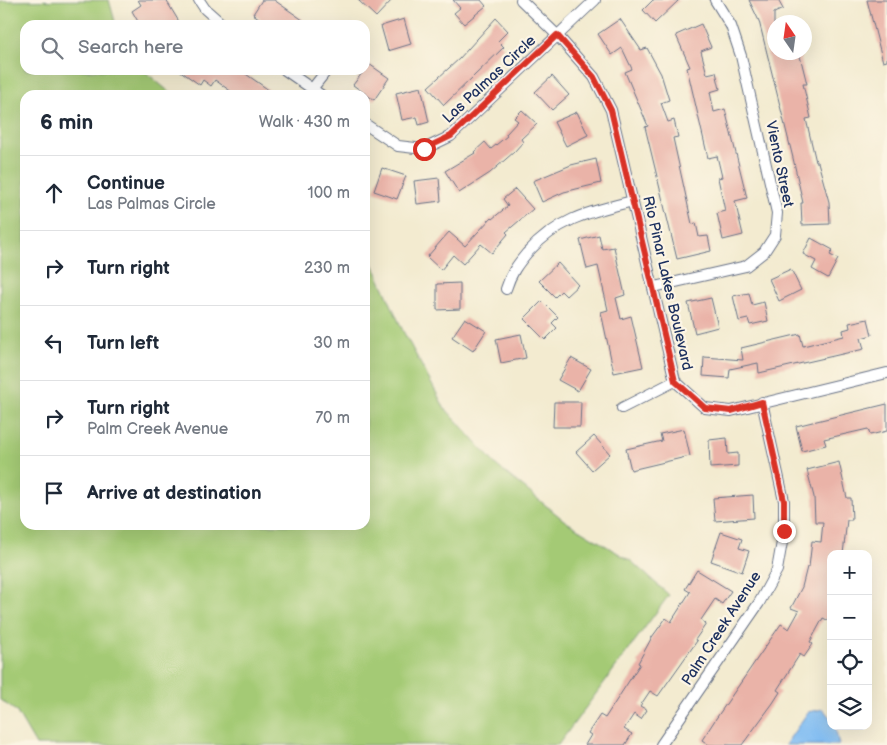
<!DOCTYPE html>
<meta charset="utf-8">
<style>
:root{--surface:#fff;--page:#f2f2f3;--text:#1f2937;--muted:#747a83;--line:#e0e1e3}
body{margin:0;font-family:"Balsamiq Sans",sans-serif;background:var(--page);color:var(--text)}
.controls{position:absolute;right:15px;bottom:15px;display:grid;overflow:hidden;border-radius:10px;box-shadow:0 5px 20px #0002}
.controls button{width:45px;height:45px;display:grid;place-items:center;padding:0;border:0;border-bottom:1px solid var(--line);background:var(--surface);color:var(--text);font:25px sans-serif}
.compass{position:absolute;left:767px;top:15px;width:45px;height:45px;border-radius:50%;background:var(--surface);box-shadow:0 5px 20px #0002;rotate:347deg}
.stop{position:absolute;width:15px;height:15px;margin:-11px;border:4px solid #d93025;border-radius:50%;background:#fff}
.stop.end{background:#d93025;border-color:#fff;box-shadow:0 1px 5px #0008}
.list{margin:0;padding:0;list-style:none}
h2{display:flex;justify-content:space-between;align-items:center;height:65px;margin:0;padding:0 20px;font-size:21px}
h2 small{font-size:16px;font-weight:400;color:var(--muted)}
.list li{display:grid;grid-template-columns:32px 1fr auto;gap:15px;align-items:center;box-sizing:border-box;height:75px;padding:0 20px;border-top:1px solid var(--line)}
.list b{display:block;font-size:19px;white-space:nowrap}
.list p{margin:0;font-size:16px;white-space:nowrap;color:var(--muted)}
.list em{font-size:16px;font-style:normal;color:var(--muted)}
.icon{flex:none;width:28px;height:28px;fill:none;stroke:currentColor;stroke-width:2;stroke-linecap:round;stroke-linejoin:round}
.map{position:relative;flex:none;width:887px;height:745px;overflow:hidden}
.search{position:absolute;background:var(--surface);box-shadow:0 5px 20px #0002;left:20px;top:20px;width:350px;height:55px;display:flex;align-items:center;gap:12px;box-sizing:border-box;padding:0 18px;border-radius:15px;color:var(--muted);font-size:19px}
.panel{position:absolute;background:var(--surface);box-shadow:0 5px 20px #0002;left:20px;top:90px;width:350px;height:440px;border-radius:15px}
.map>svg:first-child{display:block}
.green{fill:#a4ca74;stroke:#607c69}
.water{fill:#81bdf3;stroke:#4e76a8}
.building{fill:#eab3a8}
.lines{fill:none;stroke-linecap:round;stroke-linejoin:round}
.minor-casing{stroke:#677186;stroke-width:12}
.minor{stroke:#fff;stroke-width:10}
.route{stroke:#d93025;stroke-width:6}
.labels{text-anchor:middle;stroke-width:4.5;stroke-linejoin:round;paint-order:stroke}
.street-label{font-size:15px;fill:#1b2f5e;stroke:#fcf5e5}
</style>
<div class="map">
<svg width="887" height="745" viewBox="0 0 887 745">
<rect width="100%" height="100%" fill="#fcf5e5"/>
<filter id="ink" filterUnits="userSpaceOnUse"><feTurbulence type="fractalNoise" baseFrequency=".02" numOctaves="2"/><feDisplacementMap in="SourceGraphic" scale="10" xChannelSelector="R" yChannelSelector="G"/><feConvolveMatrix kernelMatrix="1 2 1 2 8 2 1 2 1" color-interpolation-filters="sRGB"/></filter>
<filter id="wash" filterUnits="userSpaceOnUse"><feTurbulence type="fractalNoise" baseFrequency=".0096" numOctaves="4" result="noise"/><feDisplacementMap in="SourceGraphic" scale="20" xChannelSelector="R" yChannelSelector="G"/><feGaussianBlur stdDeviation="1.12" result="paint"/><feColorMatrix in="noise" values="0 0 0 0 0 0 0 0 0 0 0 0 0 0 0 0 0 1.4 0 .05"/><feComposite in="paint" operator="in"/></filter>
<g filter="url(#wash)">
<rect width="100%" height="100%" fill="#f3ebd0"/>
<path class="green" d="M109 0 116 25H25V70H143L173 95H25V525H365V246L403 331 444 407 497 466 565 521 631 561 669 595 558 745H36L16 711 0 700V1Z"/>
<path class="water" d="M823 709 831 719V726H835L839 745H785L808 712Z"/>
<g id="blocks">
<g class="building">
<path d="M138 0H166L181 25H140L132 11 141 5Z"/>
<path d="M262 0H274L310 25H269L253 14Z"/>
<path d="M358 0H392L376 17Z"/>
<path d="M453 0H481L486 6 464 24 454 13 460 8Z"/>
<path d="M653 0H679L655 23 643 10Z"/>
<path d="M749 0H778L783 9 774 13V52H799L807 84H803L811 118 806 119 816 162H818L829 202 830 224 802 225 801 203H803L793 158 759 21Z"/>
<path d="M867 0H887V61L883 62Z"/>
<path d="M496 18 508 31 498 41 504 47 444 105 428 87 459 59Z"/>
<path d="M404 19 411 44 388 51 381 26Z"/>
<path d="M620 19 641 50 647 48 661 74 669 100 661 103 668 122 674 120 678 137 673 138 692 224 696 223 699 237 708 236 711 251 677 259 645 127 648 126 625 72 632 69 622 48 612 55 598 34Z"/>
<path d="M701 24 711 47 701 51 707 74 716 72 720 89 710 92 714 112 725 109 747 198 735 201 743 235 723 240 717 213 725 211 718 178 722 177 717 156 708 158 687 68 690 67 676 35Z"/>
<path d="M369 64 389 78 374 100 353 85Z"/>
<path d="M179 70H240L276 95H236L215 80 211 86 203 80 200 85Z"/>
<path d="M552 76 569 95 552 110 535 92Z"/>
<path d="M421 87 429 122 419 125 417 117 402 120 396 93Z"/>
<path d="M522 110 537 124 521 139 523 142 514 152 490 173 459 193 445 171 475 153 474 152 485 142 491 149 507 136 506 134 518 121 514 118Z"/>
<path d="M577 112 588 135 566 146 554 122Z"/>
<path d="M596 159 601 183 564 192 542 202 533 181 571 165Z"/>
<path d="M382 168 406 176 397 199 374 191Z"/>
<path d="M439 178 441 201 417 204 414 181Z"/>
<path d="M515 189 533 209 506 232 508 234 492 253 481 244 463 264 453 255 441 270 427 257 449 232 465 246 491 218 492 219 508 206 503 199Z"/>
<path d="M599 235 602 249 614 247 625 295 616 298 621 319 631 316 643 367 614 373 601 312 608 310 598 266 587 269 580 240Z"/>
<path d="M811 238 833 250 830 255 838 259 828 278 812 269 816 261 803 254Z"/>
<path d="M558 263 578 285 566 296 561 291 555 297 539 281Z"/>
<path d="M791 269 801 290 779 301 769 279Z"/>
<path d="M460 283V309L437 310V284Z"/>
<path d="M749 293 752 305 764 302 768 321 750 325 748 319 739 321 733 296Z"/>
<path d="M711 298 718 327 695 333 688 303Z"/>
<path d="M542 301 558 317 552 323 557 328 545 340 524 319Z"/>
<path d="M465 318 486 331 473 351 452 337Z"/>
<path d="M868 319 872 335 861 338 864 349 759 373 758 363 730 369 729 378 703 376 704 357 743 360 741 348 800 334 803 346 844 336 843 330 850 328 849 323Z"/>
<path d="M521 334 526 358 501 363 496 339Z"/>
<path d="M571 358 591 369 578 391 558 380Z"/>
<path d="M554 402H581L580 427H553Z"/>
<path d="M887 404V431L870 435 868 429 824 439 826 445 802 451 796 426Z"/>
<path d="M684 429 690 456 631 470 626 449 662 441 660 434Z"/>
<path d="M594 436 610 454 592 470 576 452Z"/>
<path d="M727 438 728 454 738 453V466L710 468 709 440Z"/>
<path d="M839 462 847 498H851L852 520H847L843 554H831V613L827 620 823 618 810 642 813 644 804 657 800 654 777 690 780 692 773 703 742 745H709L702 740 715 720 781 624 789 629 799 611 791 608 802 587 807 567H809L812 541 821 542 823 522H815L814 497 807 470Z"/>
<path d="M753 495 754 518 715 521 713 498Z"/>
<path d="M721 532 742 539 739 548 749 551 742 572 711 561Z"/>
<path d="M697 570 731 591 722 604 715 599 701 620 706 624 695 640 697 641 658 696 650 691 640 706 647 710 641 719 634 714 624 729 632 734 625 745H585L591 735 588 733 600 715 605 718 640 664 638 663 652 637 666 618 671 622 690 592 685 589Z"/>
</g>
</g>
</g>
<g filter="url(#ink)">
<use href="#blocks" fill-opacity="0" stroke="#677186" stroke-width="1"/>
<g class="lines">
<defs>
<g id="minor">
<path d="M199 0 205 9 223 25"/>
<path d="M521 0 557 35 594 77 611 110 675 381 705 408 731 411 887 373"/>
<path d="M285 70 321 95"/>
<path d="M312 89 327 70"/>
<path d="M365 124 398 146 424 149 451 136 595 0"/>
<path d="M654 287 746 266 764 252 775 235 777 213 741 56 731 26 715 0"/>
<path d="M506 289C511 273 517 265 527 253 559 218 589 212 633 201"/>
<path d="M622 408 675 381"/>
<path d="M661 745 759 603 777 570 784 531V501L762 402"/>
</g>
</defs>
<use href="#minor" class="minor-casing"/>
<use href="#minor" class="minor"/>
</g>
</g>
<g class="lines" filter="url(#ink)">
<path class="route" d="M424 149 451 136 557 35 594 77 611 110 675 381 705 408 731 411 762 402 784 501V531"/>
</g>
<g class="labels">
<g class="street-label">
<text transform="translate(489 79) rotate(-43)" y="5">Las Palmas Circle</text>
<text transform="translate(780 164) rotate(78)" y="5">Viento Street</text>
<text transform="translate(668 283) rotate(77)" y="5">Rio Pinar Lakes Boulevard</text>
<text transform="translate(721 628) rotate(-57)" y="5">Palm Creek Avenue</text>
</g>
</g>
</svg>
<div class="controls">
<button>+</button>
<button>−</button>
<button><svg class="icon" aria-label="locate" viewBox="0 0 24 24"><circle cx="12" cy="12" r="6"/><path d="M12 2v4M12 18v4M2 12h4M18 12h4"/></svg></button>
<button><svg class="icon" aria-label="layers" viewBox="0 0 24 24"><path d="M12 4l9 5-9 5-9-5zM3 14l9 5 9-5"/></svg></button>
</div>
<svg class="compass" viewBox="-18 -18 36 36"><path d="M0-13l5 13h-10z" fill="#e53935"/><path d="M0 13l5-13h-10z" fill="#747a83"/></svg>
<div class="stop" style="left:424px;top:149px"></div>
<div class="stop end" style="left:784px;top:531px"></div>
<div class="search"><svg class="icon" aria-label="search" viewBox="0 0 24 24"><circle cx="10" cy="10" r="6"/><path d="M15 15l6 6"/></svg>Search here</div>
<section class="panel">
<h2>6 min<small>Walk · 430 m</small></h2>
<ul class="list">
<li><svg class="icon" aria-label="ahead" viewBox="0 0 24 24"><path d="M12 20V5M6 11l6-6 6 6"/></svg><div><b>Continue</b><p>Las Palmas Circle</p></div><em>100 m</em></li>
<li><svg class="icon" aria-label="right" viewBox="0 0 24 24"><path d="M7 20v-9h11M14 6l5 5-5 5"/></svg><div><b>Turn right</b></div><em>230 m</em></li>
<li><svg class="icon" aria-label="left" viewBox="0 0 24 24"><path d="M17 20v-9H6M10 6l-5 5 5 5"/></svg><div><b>Turn left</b></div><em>30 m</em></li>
<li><svg class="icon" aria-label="right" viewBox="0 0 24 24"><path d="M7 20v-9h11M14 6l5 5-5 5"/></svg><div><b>Turn right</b><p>Palm Creek Avenue</p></div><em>70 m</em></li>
<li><svg class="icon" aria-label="arrive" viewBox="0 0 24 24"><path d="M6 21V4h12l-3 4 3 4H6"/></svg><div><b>Arrive at destination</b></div></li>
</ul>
</section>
</div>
